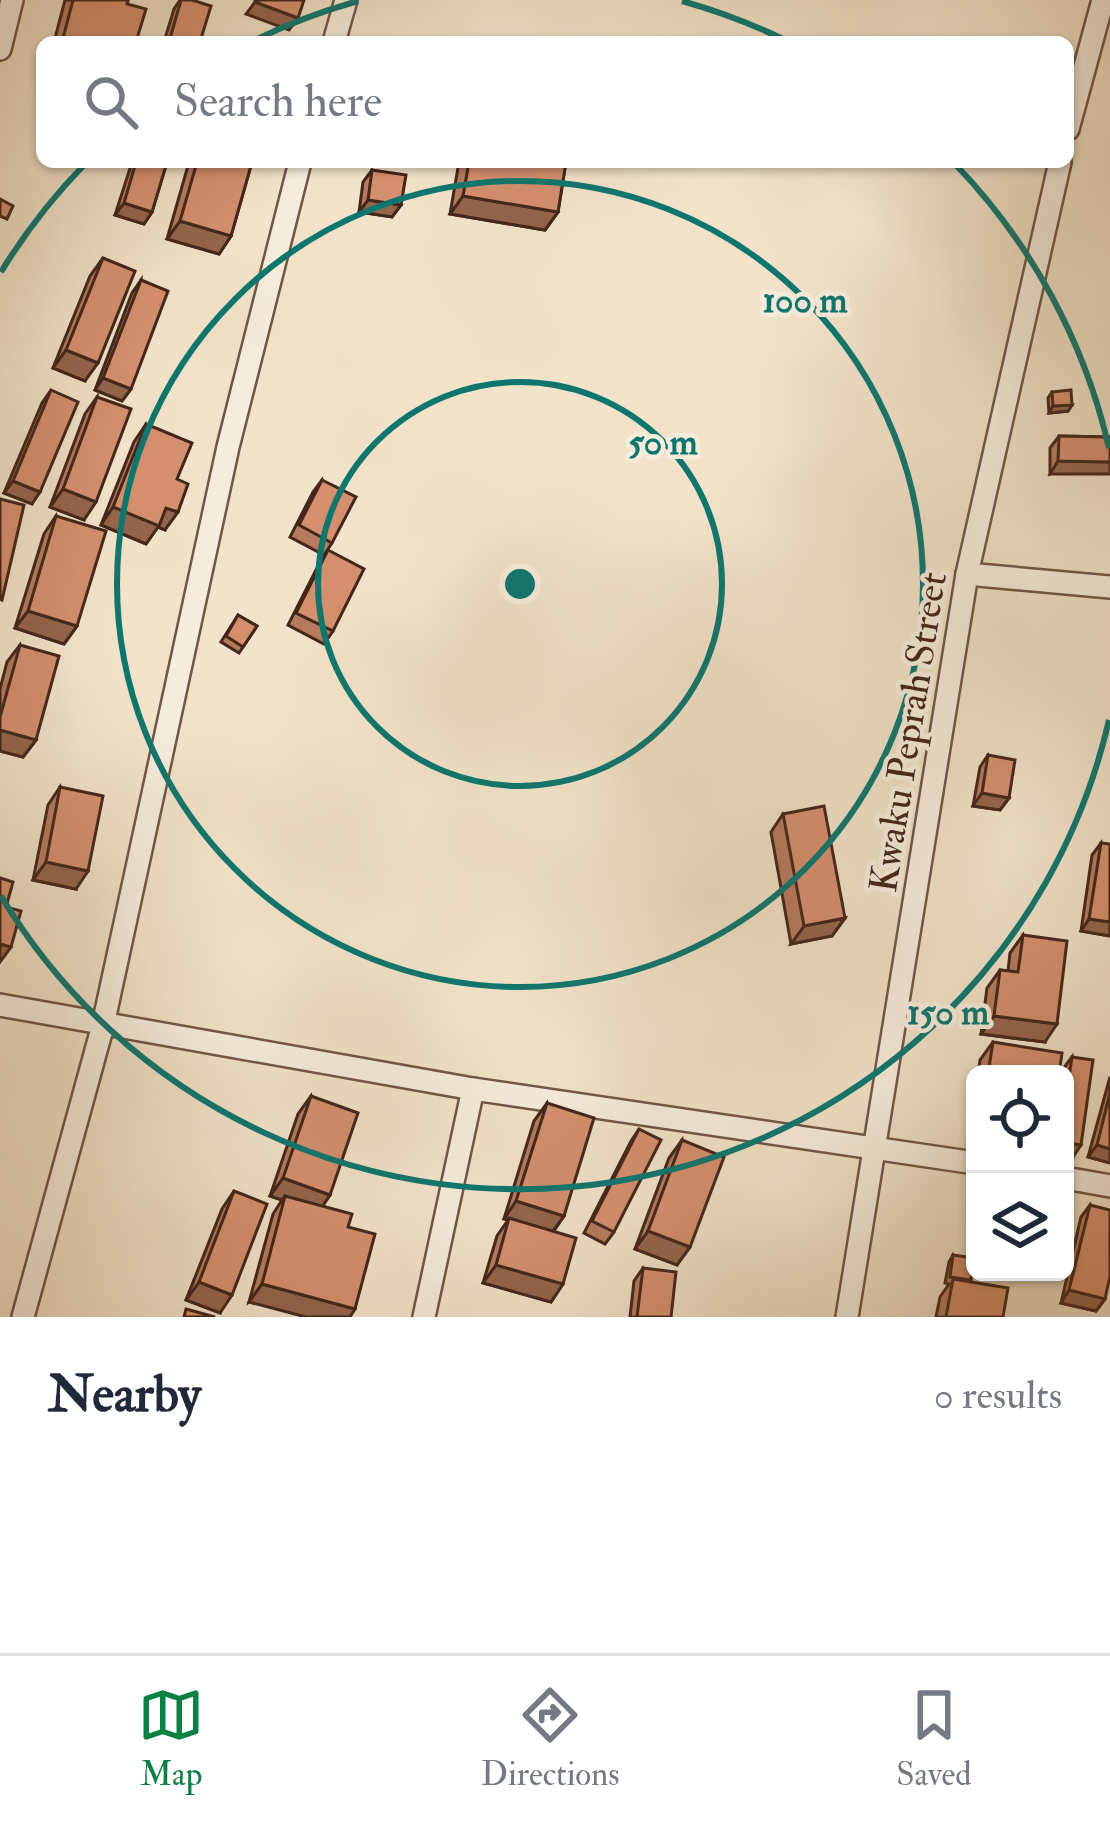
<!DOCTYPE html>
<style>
:root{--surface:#fff;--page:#f6f6f7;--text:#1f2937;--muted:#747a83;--line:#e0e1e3;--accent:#0b8043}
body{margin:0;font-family:"IM FELL Double Pica",serif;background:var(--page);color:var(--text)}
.controls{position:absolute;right:36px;bottom:36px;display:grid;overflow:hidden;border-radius:18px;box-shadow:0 3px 9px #0004}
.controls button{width:108px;height:108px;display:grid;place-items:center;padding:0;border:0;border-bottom:3px solid var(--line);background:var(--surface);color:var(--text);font:60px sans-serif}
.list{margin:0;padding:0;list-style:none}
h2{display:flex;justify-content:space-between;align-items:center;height:156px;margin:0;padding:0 48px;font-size:51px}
h2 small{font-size:39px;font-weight:400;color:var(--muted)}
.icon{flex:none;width:66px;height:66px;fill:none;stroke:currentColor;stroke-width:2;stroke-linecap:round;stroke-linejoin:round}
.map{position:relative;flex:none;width:1110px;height:1317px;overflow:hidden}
.search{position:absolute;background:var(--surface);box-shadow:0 3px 9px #0004;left:36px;right:36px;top:36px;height:132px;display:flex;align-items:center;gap:30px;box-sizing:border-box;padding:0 42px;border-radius:18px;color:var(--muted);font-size:45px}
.sheet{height:336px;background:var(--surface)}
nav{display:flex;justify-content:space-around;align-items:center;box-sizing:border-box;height:168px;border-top:3px solid var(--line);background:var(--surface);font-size:33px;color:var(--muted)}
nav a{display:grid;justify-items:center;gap:6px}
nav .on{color:var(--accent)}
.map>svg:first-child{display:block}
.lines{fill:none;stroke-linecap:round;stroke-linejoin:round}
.minor-casing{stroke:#6f5646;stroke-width:26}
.minor{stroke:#f6ecdc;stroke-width:21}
.wall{fill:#b67b5f;stroke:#44271b;stroke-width:3}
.shaded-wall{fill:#94644d;stroke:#44271b;stroke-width:3}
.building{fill:#d48f6e;stroke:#44271b;stroke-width:3}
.ring{fill:none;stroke:#0f766e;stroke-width:6}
.labels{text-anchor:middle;stroke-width:9;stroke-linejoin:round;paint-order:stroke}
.street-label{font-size:39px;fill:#44271b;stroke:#f6ecdc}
.centre{fill:#0f766e;stroke:#f6ecdc;stroke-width:6}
.ring-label{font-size:36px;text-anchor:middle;font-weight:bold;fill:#0f766e;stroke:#f6ecdc;stroke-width:9;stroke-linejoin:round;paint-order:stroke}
</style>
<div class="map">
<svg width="1110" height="1317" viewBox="0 0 1110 1317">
<rect width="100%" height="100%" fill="#f1e2c9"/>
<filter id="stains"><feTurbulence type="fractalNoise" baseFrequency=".00167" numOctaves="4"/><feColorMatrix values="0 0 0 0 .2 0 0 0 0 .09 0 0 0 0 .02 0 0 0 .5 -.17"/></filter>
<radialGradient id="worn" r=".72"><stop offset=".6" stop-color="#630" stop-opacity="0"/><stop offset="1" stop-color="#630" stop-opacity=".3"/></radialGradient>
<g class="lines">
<defs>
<g id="minor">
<path d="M334 42 346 0"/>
<path d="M0 49 12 0"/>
<path d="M1068 129 1103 0"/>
<path d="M967 574 1110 587"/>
<path d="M0 1005 473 1089 975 1163"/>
<path d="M1065 1178 1110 1186"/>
<path d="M23 1317 103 1025 228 447 300 162"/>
<path d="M424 1317 473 1089"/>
<path d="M847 1317 967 574 1060 162"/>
</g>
</defs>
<use href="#minor" class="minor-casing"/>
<use href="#minor" class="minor"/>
</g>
<g class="wall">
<path d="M65 0H128L127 4 136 42H54Z"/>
<path d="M180 0H192L200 42H164L174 9Z"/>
<path d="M132 162H167L152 212 144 224 115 215Z"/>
<path d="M189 162H252L231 236 219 254 167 239Z"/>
<path d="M459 162H566L558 212 545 230 450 214Z"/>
<path d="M372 170 401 205 392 217 359 212 363 182Z"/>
<path d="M103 258 85 381 53 368 90 276Z"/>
<path d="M141 280 131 389 122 401 95 390 132 293Z"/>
<path d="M51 390 32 504 4 493 42 403Z"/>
<path d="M1052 392 1072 405 1068 411 1049 413 1048 398Z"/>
<path d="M97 397 84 520 50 507 85 414Z"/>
<path d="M146 424 177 479 165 530 158 527 146 544 101 525 134 442Z"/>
<path d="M1059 436 1110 437 1050 474V448Z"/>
<path d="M322 480 332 543 324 555 290 537 313 492Z"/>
<path d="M56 516 77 626 64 644 15 628 44 534Z"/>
<path d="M328 550 333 631 324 644 288 625 320 562Z"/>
<path d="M238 615 257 626 239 653 221 642Z"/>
<path d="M20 645 36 740 23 757 0 751V689L7 662Z"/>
<path d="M988 755 1009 798 1000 810 973 806 980 767Z"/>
<path d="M60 787 76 889 33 880 48 805Z"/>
<path d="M783 814 845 918 832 936 791 944 771 832Z"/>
<path d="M1101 843 1110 936 1081 931 1092 855Z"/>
<path d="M1023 935 1045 1042 981 1034 987 988 1000 970 1008 971 1010 953Z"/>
<path d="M993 1042 1059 1074H978L980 1060Z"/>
<path d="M1072 1057 1073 1157 1065 1156V1074H1062L1063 1069Z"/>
<path d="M1110 1077V1163L1088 1157Z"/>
<path d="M975 1095V1135L969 1134Z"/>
<path d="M311 1096 330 1195 322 1206 348 1227 249 1302 273 1214 282 1200 270 1196 298 1114Z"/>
<path d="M547 1103 564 1216 554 1231 563 1284 551 1302 483 1283 497 1236 508 1220 504 1219 534 1121Z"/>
<path d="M639 1129 614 1232 605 1244 584 1233 631 1141Z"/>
<path d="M682 1140 690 1247 677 1265 635 1249 669 1158Z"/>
<path d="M234 1191 220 1313 186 1300 222 1209Z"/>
<path d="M1090 1205 1105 1299 1096 1311 1061 1303 1081 1217Z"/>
<path d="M953 1255 970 1282 1003 1317H936L940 1297 949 1284 945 1283 949 1262Z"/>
<path d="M643 1268 671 1317H630L634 1281Z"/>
</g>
<g class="shaded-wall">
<path d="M255 2 298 18 289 30 246 14Z"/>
<path d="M463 196 558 212 545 230 450 214Z"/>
<path d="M368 200 401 205 392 217 359 212Z"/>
<path d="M124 203 152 212 144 224 115 215Z"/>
<path d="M180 221 231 236 219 254 167 239Z"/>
<path d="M66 350 98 363 85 381 53 368Z"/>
<path d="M103 378 131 389 122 401 95 390Z"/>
<path d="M1072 405 1068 411 1049 413 1053 406Z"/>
<path d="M1058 461 1110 462V474H1050Z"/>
<path d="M13 481 40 492 32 504 4 493Z"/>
<path d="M63 489 96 502 84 520 50 507Z"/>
<path d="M113 507 166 508 178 512 165 530 158 527 146 544 101 525Z"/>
<path d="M28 611 77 626 64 644 15 628Z"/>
<path d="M0 730 36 740 23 757 0 751Z"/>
<path d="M982 793 1009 798 1000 810 973 806Z"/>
<path d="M46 862 88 871 76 889 33 880Z"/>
<path d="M845 918 832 936 791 944 804 926Z"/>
<path d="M1089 919 1110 922V936L1081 931Z"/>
<path d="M0 944 11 947 0 962Z"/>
<path d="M994 1016 1057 1024 1045 1042 981 1034Z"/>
<path d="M1065 1143 1081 1145 1073 1157 1065 1156Z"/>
<path d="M1097 1145 1110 1149V1163L1088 1157Z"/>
<path d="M283 1178 330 1195 318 1213 285 1196 282 1200 270 1196Z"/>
<path d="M516 1201 564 1216 551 1234 504 1219Z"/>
<path d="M648 1231 690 1247 677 1265 635 1249Z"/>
<path d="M496 1265 563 1284 551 1302 483 1283Z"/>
<path d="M199 1282 232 1295 220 1313 186 1300Z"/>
<path d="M262 1284 355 1309 350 1317H306L249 1302Z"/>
<path d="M1069 1290 1105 1299 1096 1311 1061 1303Z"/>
</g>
<g class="building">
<path d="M73 0H128L127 4 146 9 136 42H62Z"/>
<path d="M181 0H192L211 6 200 42H169Z"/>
<path d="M255 0H304L298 18 255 2Z"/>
<path d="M136 162H167L152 212 124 203Z"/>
<path d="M197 162H252L231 236 180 221Z"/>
<path d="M469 162H566L558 212 463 196Z"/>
<path d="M372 170 406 175 401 205 368 200Z"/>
<path d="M0 199 13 206 7 219 0 216Z"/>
<path d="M103 258 135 271 98 363 66 350Z"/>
<path d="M141 280 168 291 131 389 103 378Z"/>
<path d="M51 390 78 402 40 492 13 481Z"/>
<path d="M1071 390 1072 405 1053 406 1052 392Z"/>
<path d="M97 397 131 409 96 502 63 489Z"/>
<path d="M146 424 192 443 177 479 188 484 178 512 166 508 159 526 113 507Z"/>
<path d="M1059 436 1110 437V462L1058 461Z"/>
<path d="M322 480 356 497 332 543 299 525Z"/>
<path d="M0 499 24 505 2 600 0 599Z"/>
<path d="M56 516 106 531 77 626 28 611Z"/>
<path d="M328 550 364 569 333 631 296 613Z"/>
<path d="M238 615 257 626 243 647 226 636Z"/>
<path d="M20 645 59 656 36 740 0 730V717Z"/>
<path d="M988 755 1015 760 1009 798 982 793Z"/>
<path d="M60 787 103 796 88 871 46 862Z"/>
<path d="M824 806 845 918 804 926 783 814Z"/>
<path d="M1101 843 1110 844V922L1089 919Z"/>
<path d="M0 878 13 882 6 907 21 911 11 947 0 944Z"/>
<path d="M1023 935 1067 941 1057 1024 994 1016 1000 970 1018 972Z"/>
<path d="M993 1042 1062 1053 1059 1074H988Z"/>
<path d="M1072 1057 1093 1060 1081 1145 1065 1143V1104Z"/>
<path d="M1110 1093V1149L1097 1145Z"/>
<path d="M311 1096 358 1113 330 1195 283 1178Z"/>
<path d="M547 1103 594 1118 564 1216 516 1201Z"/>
<path d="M639 1129 661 1140 614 1232 592 1221Z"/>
<path d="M682 1140 724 1157 690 1247 648 1231Z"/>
<path d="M234 1191 267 1204 232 1295 199 1282Z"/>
<path d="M285 1196 352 1214 348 1227 375 1234 355 1309 262 1284Z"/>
<path d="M1090 1205 1110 1210V1276L1105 1299 1069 1290Z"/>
<path d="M509 1218 576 1238 563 1284 496 1265Z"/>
<path d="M953 1255 974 1258 971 1280 950 1277Z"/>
<path d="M643 1268 676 1272 671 1317H637Z"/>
<path d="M953 1279 1008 1288 1003 1317H946Z"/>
<path d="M186 1309 215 1317H184Z"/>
</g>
<g class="ring">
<circle cx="520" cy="584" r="202"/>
<circle cx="520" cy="584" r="403"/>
<path d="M1109 720A605 605 0 0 1 1 896M1 272A605 605 0 0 1 85 164M255 40A605 605 0 0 1 358 1M682 1A605 605 0 0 1 785 40M955 164A605 605 0 0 1 1109 448"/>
</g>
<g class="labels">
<g class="street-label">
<text transform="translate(907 732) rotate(-81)" y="14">Kwaku Peprah Street</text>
</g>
</g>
<circle cx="520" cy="584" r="18" class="centre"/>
<g class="ring-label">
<text x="805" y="312">100 m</text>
<text x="663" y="454">50 m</text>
<text x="948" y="1024">150 m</text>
</g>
<rect width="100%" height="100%" filter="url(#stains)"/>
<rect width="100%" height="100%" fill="url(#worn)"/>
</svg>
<div class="controls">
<button><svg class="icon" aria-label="locate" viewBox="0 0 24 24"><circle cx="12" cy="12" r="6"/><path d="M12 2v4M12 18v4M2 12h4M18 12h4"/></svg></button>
<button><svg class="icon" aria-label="layers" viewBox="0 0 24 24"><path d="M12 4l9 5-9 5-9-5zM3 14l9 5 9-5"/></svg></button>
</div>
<div class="search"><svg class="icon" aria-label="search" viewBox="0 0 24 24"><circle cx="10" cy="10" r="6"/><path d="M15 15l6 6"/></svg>Search here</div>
</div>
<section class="sheet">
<h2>Nearby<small>0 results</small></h2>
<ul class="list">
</ul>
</section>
<nav>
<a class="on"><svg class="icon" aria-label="map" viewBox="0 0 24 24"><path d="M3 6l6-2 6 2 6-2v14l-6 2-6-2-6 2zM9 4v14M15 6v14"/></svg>Map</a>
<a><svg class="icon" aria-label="directions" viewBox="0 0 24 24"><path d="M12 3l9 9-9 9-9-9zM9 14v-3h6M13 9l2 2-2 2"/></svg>Directions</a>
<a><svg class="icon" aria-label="saved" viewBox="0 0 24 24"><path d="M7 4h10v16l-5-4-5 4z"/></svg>Saved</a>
</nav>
